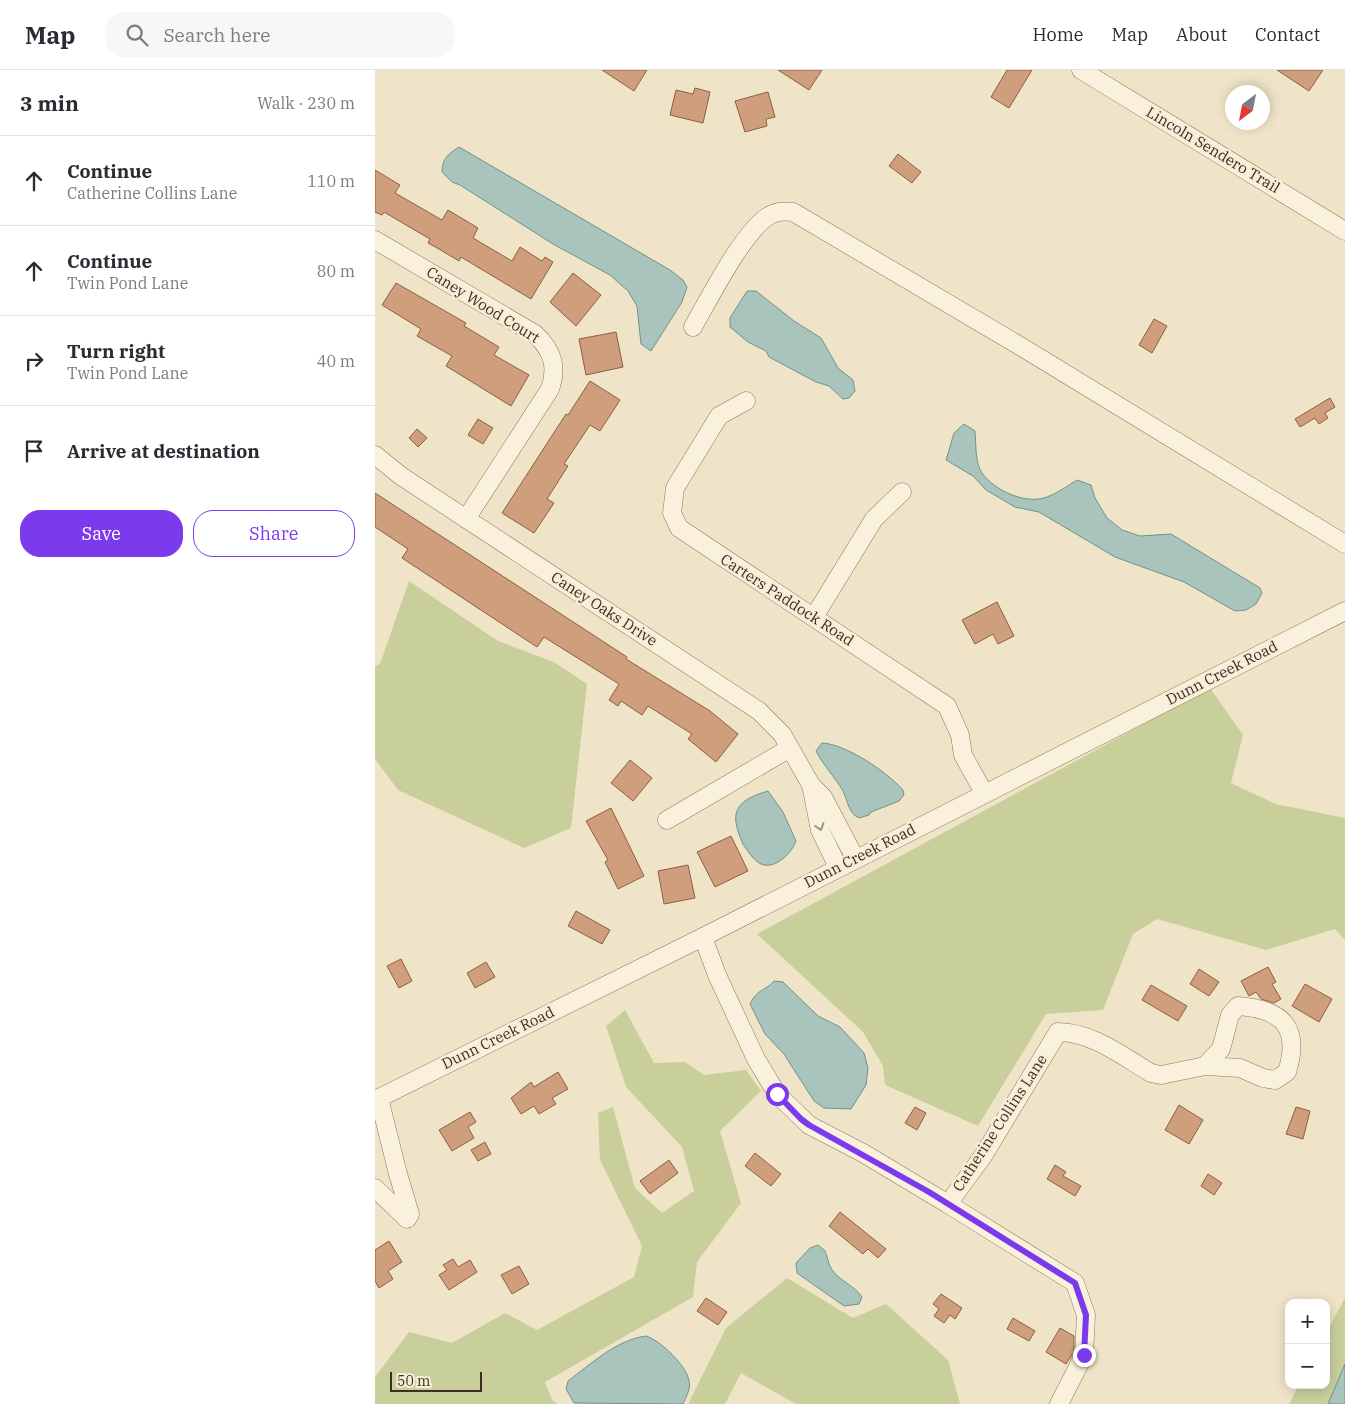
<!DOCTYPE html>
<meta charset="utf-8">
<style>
:root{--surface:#fff;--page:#f7f7f7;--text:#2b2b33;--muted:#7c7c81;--line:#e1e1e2;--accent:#7c3aed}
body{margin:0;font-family:"IBM Plex Serif",serif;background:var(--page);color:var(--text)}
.controls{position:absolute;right:15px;bottom:15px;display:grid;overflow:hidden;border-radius:10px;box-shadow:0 2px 12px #0003}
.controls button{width:45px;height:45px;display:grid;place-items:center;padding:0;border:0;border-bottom:1px solid var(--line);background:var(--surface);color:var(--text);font:25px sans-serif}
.compass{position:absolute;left:850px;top:15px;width:45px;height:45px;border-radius:50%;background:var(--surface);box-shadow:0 2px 12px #0003;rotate:212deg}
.scale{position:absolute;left:15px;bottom:12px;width:92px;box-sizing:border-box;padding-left:5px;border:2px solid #3d2e20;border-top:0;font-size:14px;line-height:18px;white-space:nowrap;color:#3d2e20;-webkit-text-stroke:4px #f7eed8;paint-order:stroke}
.stop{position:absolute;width:15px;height:15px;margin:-11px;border:4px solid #7c3aed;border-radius:50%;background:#fff}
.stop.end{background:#7c3aed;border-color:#fff;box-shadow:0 1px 5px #0008}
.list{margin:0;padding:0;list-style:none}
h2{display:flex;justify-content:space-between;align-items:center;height:65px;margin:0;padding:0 20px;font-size:21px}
h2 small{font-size:16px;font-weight:400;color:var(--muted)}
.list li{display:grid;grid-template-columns:32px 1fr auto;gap:15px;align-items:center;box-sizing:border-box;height:90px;padding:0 20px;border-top:1px solid var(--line)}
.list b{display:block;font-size:19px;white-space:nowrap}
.list p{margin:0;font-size:16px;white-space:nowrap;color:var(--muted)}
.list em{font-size:16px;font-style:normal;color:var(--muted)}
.actions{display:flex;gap:10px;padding:15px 20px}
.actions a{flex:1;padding:11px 0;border:1px solid var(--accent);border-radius:20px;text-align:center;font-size:18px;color:var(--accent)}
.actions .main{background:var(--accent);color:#fff}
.icon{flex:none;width:28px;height:28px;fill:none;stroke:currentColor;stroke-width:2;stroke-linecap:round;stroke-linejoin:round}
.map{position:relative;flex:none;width:970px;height:1334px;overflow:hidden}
header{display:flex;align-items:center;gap:30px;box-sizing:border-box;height:70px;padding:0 25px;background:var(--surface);border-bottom:1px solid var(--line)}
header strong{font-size:24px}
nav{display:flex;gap:28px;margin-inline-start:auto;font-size:18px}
.search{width:350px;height:45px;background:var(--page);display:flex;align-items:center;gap:12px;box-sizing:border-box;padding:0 18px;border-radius:20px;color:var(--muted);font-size:19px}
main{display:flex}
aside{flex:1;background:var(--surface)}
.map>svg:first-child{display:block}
.green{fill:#c9cf9b}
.water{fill:#a9c4bc;stroke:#6f938a}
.building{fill:#cf9f7d;stroke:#8d5f41}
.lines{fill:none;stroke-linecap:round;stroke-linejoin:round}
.minor-casing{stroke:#8d765c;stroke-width:19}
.minor{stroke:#faf1dc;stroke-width:18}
.oneway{stroke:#9c907e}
.route{stroke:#7c3aed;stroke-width:6}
.labels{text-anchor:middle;stroke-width:5;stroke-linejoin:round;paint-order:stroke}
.street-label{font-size:15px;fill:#3d2e20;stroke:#f7eed8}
</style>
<header>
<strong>Map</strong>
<div class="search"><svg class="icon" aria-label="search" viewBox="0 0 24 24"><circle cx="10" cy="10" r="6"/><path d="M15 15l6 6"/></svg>Search here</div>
<nav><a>Home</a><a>Map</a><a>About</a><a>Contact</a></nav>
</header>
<main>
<aside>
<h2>3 min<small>Walk · 230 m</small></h2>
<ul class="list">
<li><svg class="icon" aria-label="ahead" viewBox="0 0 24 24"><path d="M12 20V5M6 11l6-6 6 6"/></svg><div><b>Continue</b><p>Catherine Collins Lane</p></div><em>110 m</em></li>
<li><svg class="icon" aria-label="ahead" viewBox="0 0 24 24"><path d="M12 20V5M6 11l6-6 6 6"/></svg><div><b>Continue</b><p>Twin Pond Lane</p></div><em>80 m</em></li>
<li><svg class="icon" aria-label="right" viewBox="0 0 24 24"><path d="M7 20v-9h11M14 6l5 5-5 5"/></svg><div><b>Turn right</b><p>Twin Pond Lane</p></div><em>40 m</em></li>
<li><svg class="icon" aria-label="arrive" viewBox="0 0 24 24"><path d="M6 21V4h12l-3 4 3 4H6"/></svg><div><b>Arrive at destination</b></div></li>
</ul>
<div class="actions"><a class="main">Save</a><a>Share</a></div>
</aside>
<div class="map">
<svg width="970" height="1334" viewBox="0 0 970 1334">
<rect width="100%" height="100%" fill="#f0e4c8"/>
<g class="green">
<path d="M34 511 123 571 179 592 212 614 196 758 149 778 23 720 0 689V596L5 594Z"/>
<path d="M835 618 868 665 856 713 901 734 970 748V870L960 859 891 880 782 849 758 864 728 940 671 944 603 1056 510 1015 508 996 488 962 382 864Z"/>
<path d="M250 940 279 993 310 992 329 1005 371 1000 386 1021 345 1061 366 1133 322 1192 318 1227 170 1312 177 1330 183 1334H0V1307L34 1262 77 1273 130 1243 162 1260 259 1207 267 1176 225 1090 223 1043 238 1037 260 1118 287 1143 319 1121 307 1077 251 1017 231 956Z"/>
<path d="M412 1208 478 1248 511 1234 573 1290 585 1334H421L366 1303 350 1334H313L351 1258Z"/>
<path d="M970 1228V1294L953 1334H914L924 1315H951V1263Z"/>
</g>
<g class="water">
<path d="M84 77 295 200 308 210 312 217 307 232 276 281 266 274 262 236 253 221 235 205 178 174 85 115 77 112 67 102C67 89 73 84 84 77Z"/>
<path d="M372 221H381L419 251 446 268 463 298 478 310 480 321 474 328 468 329 454 316 441 312 394 287 391 281 373 272 355 257V248Z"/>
<path d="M589 354 600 361C601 373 600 393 607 403 620 421 651 435 672 427 683 423 692 416 702 410L716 415 720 428 732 448 747 460 765 466 796 464 885 518 887 523 881 534 871 540 860 541 809 512 740 487 664 442 640 437 611 420 598 406 571 390 579 363Z"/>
<path d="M447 673C471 674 512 702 528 720L529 725 524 731 496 742 494 745 484 748C473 743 473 731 468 721 460 707 448 695 441 681Z"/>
<path d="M393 721 408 742 421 771C417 783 400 800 386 794 379 791 372 780 368 774 354 743 359 731 393 721Z"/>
<path d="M399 911 408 912 443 946 465 957 489 983 493 998 491 1015 476 1039 449 1038 439 1031 409 984 390 964 375 934C383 918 389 922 399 911Z"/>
<path d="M443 1175 450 1181C453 1188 453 1194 457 1200 465 1211 480 1216 487 1227L484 1234 469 1236 422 1203 421 1193 435 1178Z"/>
<path d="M271 1266C285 1270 312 1296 314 1311 316 1319 311 1327 308 1334L199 1333 191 1319 193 1311C216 1294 241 1270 271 1266Z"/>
<path d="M970 1294V1334H953Z"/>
</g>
<g class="building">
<path d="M227 0H272L259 21Z"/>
<path d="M403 0H447L434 20Z"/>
<path d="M632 0H657L634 38 616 27Z"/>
<path d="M902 0H948L934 21Z"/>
<path d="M320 18 335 22 328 53 295 45 301 20 318 24Z"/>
<path d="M393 22 400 47 391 49 392 56 370 62 360 31Z"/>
<path d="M523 84 546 102 537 113 514 96Z"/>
<path d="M0 100 25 115 20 123 67 150 73 140 103 158 98 168 137 191 145 177 167 191 170 187 178 192 156 229 86 187 84 191 64 179 53 173 55 169 9 142 7 145 0 142Z"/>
<path d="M198 203 226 225 201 256 175 232Z"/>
<path d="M21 213 91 253 89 256 124 277 119 285 154 305 136 336 71 296 77 286 42 266 46 259 7 235Z"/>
<path d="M779 249 792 256 777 283 764 275Z"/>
<path d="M241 262 248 297 211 305 204 269Z"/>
<path d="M215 311 245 330 225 361 215 355 189 394 193 396 172 429 179 433 159 463 127 443 191 344 193 345Z"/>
<path d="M955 328 960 337 950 343 953 348 944 354 940 348 925 357 920 349Z"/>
<path d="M103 349 118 358 108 374 93 365Z"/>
<path d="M42 359 52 368 43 377 34 368Z"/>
<path d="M0 423 252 587 251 589 335 641 363 664 341 692 313 669 317 664 273 636 267 645 246 631 243 636 234 630 244 614 169 567 162 577 27 488 33 479 0 457Z"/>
<path d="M622 532 639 566 623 574 618 564 600 574 587 550Z"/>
<path d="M255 690 277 708 258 731 236 713Z"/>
<path d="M236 738 269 806 243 819 230 792 233 790 211 751Z"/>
<path d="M356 766 373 801 340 817 322 782Z"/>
<path d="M313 795 320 828 289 834 283 801Z"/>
<path d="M201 841 235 860 227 874 193 856Z"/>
<path d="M26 889 37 911 24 918 12 896Z"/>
<path d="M111 892 120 907 100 918 92 903Z"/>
<path d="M893 897 901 912 897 914 906 929 899 933 886 929 881 922 874 926 866 911Z"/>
<path d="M824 899 844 912 834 926 815 914Z"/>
<path d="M930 914 957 929 944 952 917 936Z"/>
<path d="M776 915 812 936 803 951 767 930Z"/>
<path d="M183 1002 193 1019 177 1028 181 1034 164 1044 159 1036 146 1044 136 1028 156 1012 159 1017Z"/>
<path d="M804 1035 828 1050 814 1074 790 1060Z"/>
<path d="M540 1037 551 1043 542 1060 530 1053Z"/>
<path d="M921 1037 935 1041 928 1069 911 1064Z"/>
<path d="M95 1042 101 1052 93 1057 99 1068 77 1081 64 1060Z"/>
<path d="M110 1072 116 1084 103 1091 96 1080Z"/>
<path d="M380 1083 406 1104 396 1116 370 1096Z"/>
<path d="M294 1090 303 1103 275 1124 265 1111Z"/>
<path d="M680 1095 691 1102 688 1106 706 1116 700 1126 672 1109Z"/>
<path d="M833 1104 847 1113 839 1125 826 1116Z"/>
<path d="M465 1142 511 1179 503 1188 493 1179 488 1184 454 1156Z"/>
<path d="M14 1171 27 1192 13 1201 18 1209 4 1218 0 1211V1180Z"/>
<path d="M78 1189 83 1197 95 1190 102 1202 74 1220 64 1205 72 1200 68 1195Z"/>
<path d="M144 1196 154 1214 137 1224 126 1205Z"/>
<path d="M566 1224 587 1238 580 1249 575 1245 569 1253 559 1246 564 1239 558 1234Z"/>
<path d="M331 1228 352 1242 343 1255 322 1241Z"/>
<path d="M638 1248 660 1261 654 1271 632 1259Z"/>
<path d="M685 1258 699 1266V1282L691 1294 671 1282Z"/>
</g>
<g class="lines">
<defs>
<g id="minor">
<path d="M706 0 970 161"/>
<path d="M0 170 160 264C177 280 183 296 175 319L91 449"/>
<path d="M318 257C334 229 367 164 392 147 401 141 408 141 418 142L645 276 970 474"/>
<path d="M371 331 344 346 300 418 297 443 304 458 572 636 585 665 588 685 609 723"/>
<path d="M0 385 26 406 384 641 407 664 436 715 448 727 480 788"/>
<path d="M439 547 499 449 527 422"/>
<path d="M436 715 445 760 463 797"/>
<path d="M292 750 415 678"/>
<path d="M328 867 342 905 381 989 402 1024 434 1055 488 1083 573 1134 608 1086 683 962C717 962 747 986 776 1003L786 1005 830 996 865 998 888 1008 900 1010 912 1002C926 957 907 939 863 936L855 945 846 979 830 996"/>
<path d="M0 1030 328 867 970 541"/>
<path d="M0 1118 32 1149 35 1144 23 1104 4 1028"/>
<path d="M573 1134 700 1213 711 1245 709 1285 684 1334"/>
</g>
</defs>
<use href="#minor" class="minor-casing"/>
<use href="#minor" class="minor"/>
</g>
<defs><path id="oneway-chevron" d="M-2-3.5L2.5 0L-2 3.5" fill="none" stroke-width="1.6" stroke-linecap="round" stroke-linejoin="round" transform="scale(1.25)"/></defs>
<use class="oneway" href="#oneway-chevron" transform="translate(445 757) rotate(72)"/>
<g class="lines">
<path class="route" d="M402 1024 426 1049 434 1055 554 1122 700 1213 711 1245 709 1285"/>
</g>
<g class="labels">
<g class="street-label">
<text transform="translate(838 80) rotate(31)" y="5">Lincoln Sendero Trail</text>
<text transform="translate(108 235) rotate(32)" y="5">Caney Wood Court</text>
<text transform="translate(412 530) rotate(33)" y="5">Carters Paddock Road</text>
<text transform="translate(229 539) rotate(33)" y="5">Caney Oaks Drive</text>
<text transform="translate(847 603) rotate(-27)" y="5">Dunn Creek Road</text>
<text transform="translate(485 786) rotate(-27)" y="5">Dunn Creek Road</text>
<text transform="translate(123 968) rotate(-26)" y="5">Dunn Creek Road</text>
<text transform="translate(625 1053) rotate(-57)" y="5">Catherine Collins Lane</text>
</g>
</g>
</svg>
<div class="controls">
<button>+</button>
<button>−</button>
</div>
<svg class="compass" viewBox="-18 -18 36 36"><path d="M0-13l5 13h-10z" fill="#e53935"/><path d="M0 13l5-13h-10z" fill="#7c7c81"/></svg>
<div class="scale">50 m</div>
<div class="stop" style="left:402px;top:1024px"></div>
<div class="stop end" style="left:709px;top:1285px"></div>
</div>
</main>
